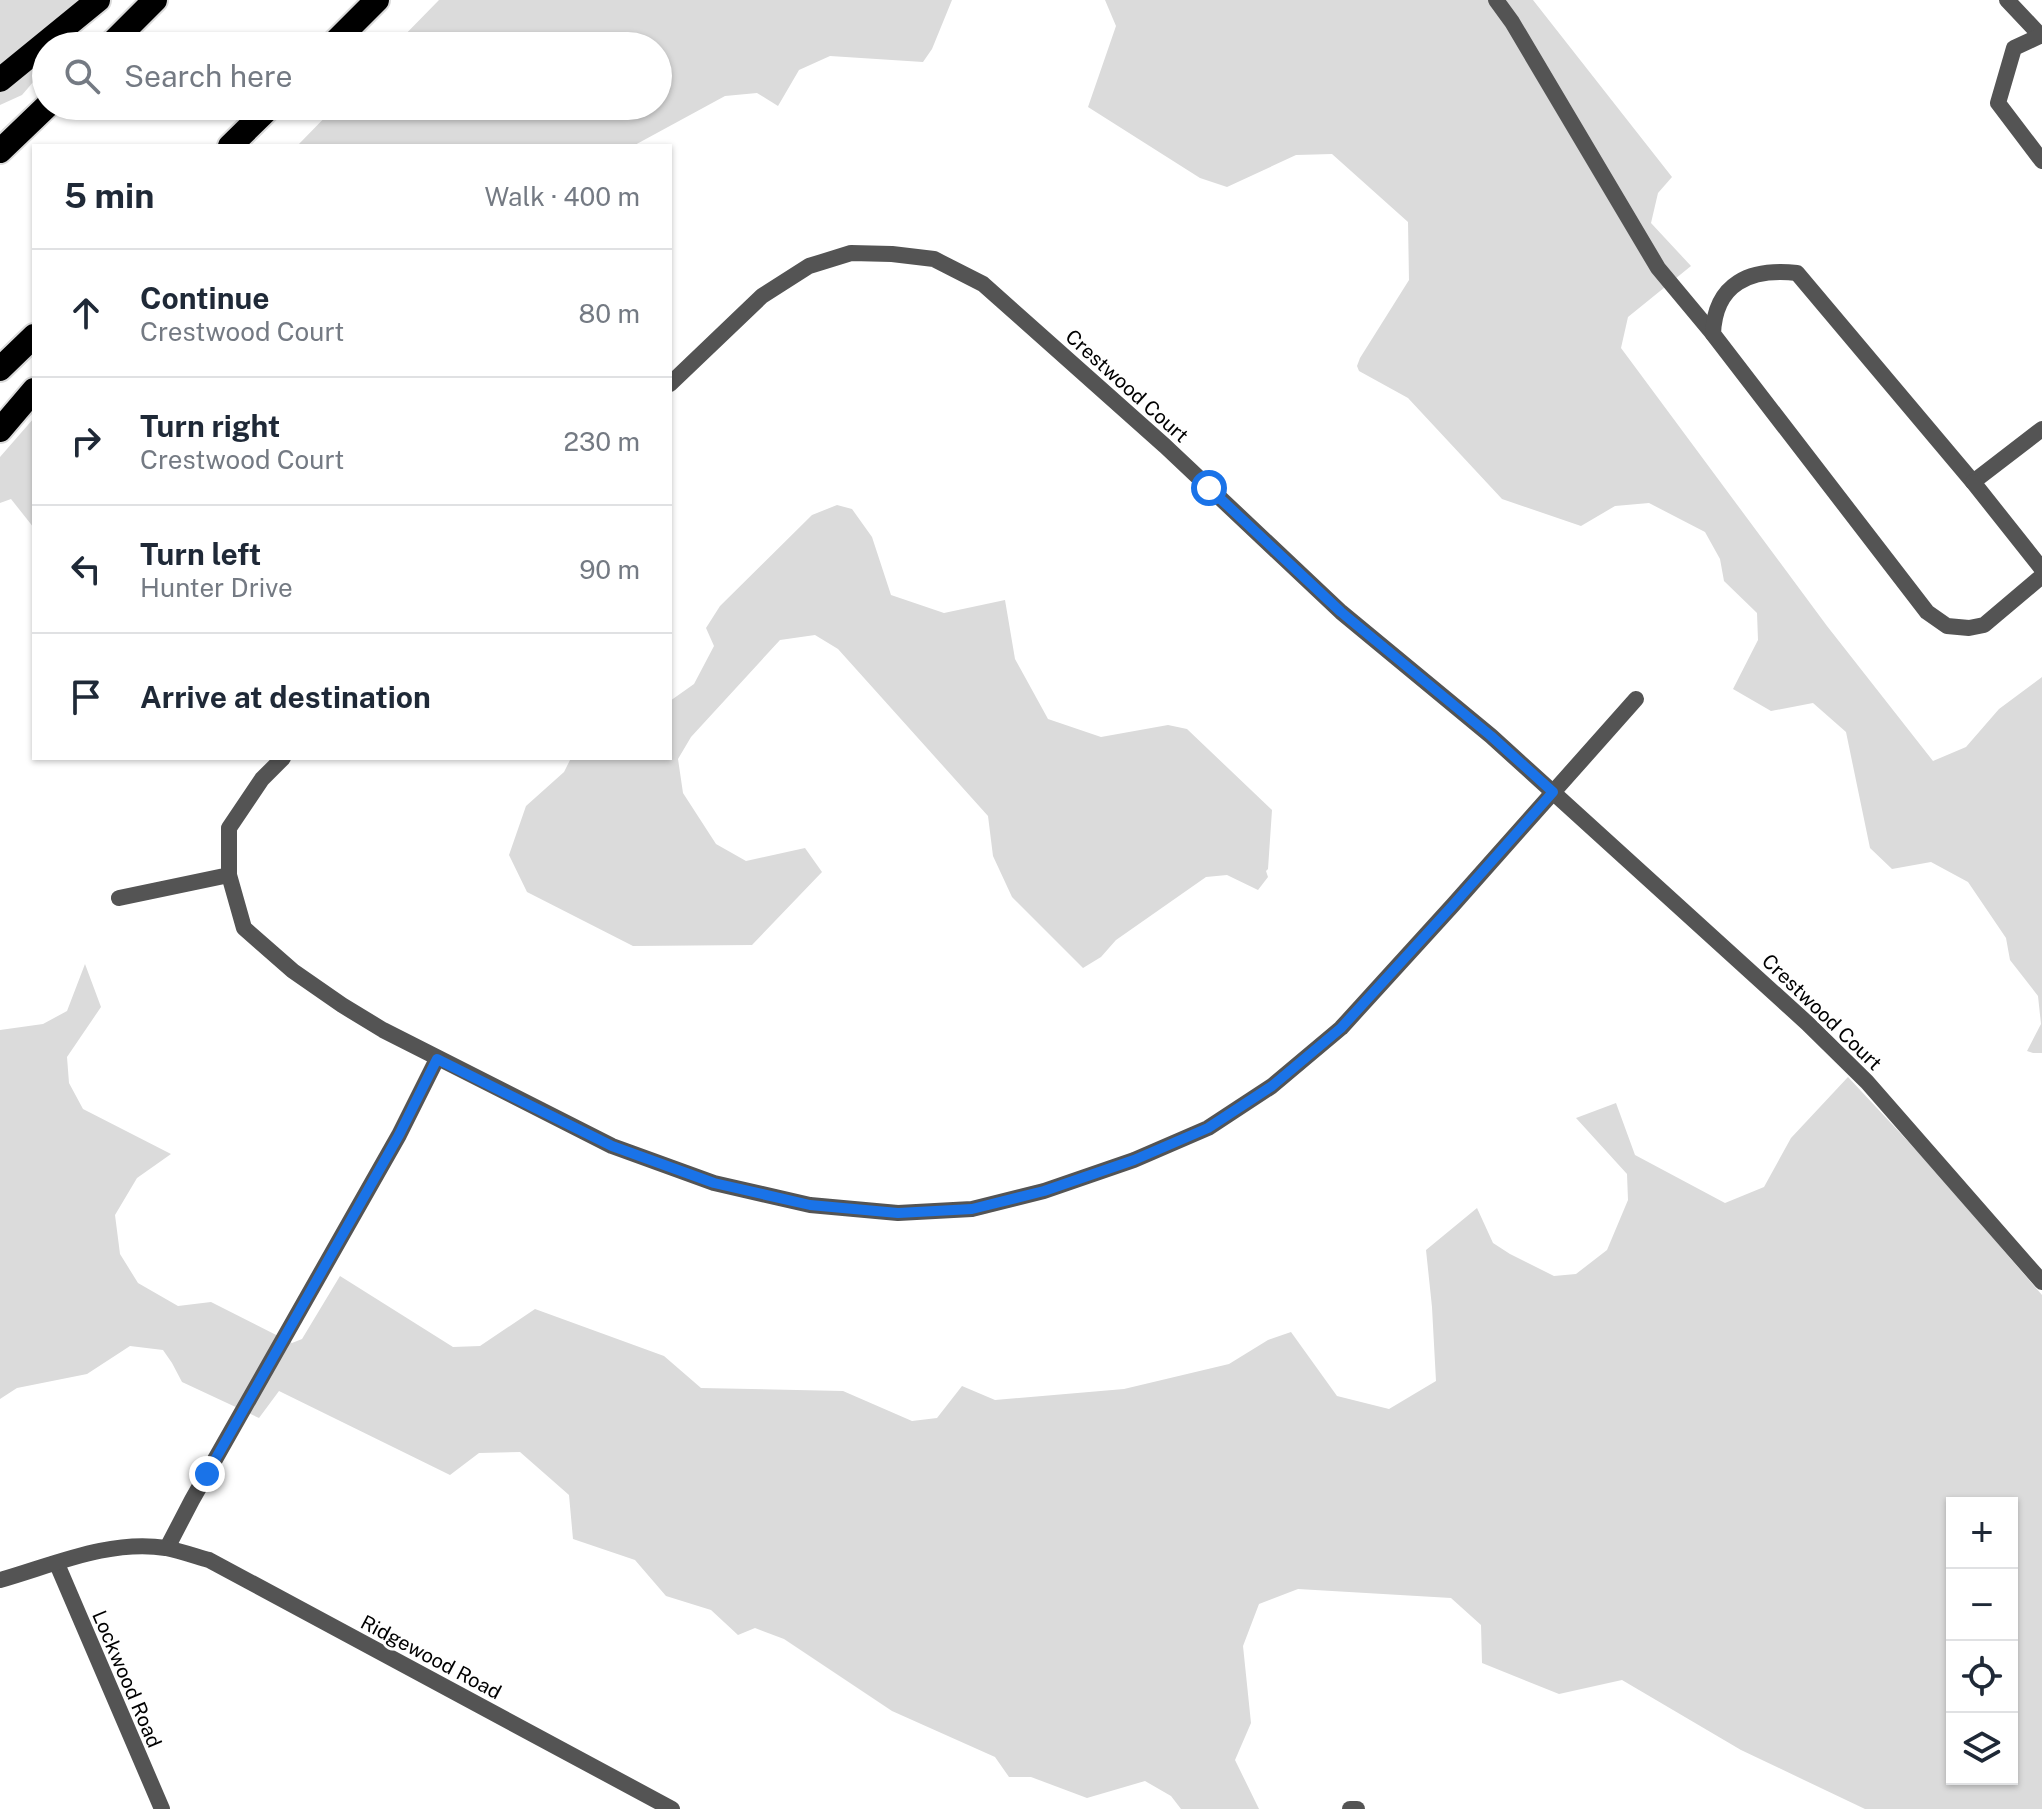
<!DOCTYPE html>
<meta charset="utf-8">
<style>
:root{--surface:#fff;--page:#f2f2f3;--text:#1f2937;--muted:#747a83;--line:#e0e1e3}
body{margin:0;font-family:"Public Sans",sans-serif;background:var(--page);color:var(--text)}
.controls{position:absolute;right:24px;bottom:24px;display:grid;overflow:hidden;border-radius:0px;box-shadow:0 2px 6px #0004}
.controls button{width:72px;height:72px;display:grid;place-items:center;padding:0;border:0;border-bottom:2px solid var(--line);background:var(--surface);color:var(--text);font:40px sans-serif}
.stop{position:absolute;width:24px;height:24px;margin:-18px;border:6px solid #1a73e8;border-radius:50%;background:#fff}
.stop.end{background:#1a73e8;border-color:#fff;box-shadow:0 2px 8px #0008}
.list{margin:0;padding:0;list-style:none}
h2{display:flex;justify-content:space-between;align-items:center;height:104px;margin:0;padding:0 32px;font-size:34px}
h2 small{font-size:26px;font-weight:400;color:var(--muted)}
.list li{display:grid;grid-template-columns:52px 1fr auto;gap:24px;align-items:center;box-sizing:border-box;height:128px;padding:0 32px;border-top:2px solid var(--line)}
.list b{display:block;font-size:30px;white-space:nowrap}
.list p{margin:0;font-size:26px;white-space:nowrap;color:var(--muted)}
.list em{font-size:26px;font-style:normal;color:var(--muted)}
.icon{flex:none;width:44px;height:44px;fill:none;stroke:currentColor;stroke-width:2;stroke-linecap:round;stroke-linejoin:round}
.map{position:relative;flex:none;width:2042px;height:1809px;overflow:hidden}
.search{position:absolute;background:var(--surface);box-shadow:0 2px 6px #0004;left:32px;top:32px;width:640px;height:88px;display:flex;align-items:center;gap:20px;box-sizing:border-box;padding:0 28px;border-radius:44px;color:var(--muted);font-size:30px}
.panel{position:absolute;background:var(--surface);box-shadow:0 2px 6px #0004;left:32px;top:144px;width:640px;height:616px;border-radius:0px}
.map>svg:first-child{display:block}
.green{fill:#dbdbdb;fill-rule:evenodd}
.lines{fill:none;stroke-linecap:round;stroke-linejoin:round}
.motorway-casing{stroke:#dbdbdb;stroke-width:28}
.service{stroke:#545454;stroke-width:16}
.minor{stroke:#545454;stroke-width:16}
.motorway{stroke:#000;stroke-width:24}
.route{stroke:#1a73e8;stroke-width:10}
.labels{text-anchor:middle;stroke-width:6;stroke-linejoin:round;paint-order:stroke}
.street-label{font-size:20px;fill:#000;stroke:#fff}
</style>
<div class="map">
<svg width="2042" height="1809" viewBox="0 0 2042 1809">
<rect width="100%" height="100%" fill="#fff"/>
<g class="green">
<path d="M0 0H108L65 46H46V67L22 95 0 105Z"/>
<path d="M439 0H952L932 49 923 62 830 56 799 70 778 106 757 93 725 96 633 146H297L336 106H658V46H394Z"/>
<path d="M1105 0H1533L1672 177 1658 193 1651 223 1691 266 1628 317 1621 348 1827 626 1933 761 1966 747 1999 709 2042 677V1053H2033L2027 1051 2041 1024 2038 996 2010 960 2006 938 1968 882 1931 862 1892 869 1870 848 1846 732 1813 703 1771 711 1733 689 1758 640 1757 613 1724 581 1720 559 1705 532 1649 503 1615 506 1581 526 1502 499 1408 398 1359 371 1357 366 1360 358 1409 280 1408 222 1332 154 1296 155 1227 187 1200 178 1088 107 1116 26Z"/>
<path d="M34 418V528L11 499 0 503V457Z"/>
<path d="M837 505 852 509 872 537 891 595 944 613 1005 600 1015 659 1048 719 1101 737 1168 725 1187 729 1272 810 1268 869 1266 871 1268 877 1258 890 1227 875 1206 877 1116 940 1101 957 1083 968 1012 897 993 856 988 816 838 649 815 635 780 640 691 737 678 759 683 793 716 844 746 861 805 848 822 872 752 945 633 946 527 892 509 855 526 806 564 772 571 758H670V701L694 684 714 646 706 628 720 606 812 515Z"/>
<path d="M85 964 101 1007 67 1057 69 1083 83 1109 171 1154 137 1178 115 1215 120 1254 138 1283 178 1306 211 1302 292 1343 302 1339 340 1276 453 1347 480 1346 535 1309 664 1356 701 1388 843 1391 912 1421 937 1418 962 1386 995 1400 1124 1389 1229 1364 1268 1340 1291 1332 1337 1396 1389 1409 1436 1381 1432 1307 1426 1250 1477 1208 1493 1243 1510 1254 1554 1276 1576 1274 1607 1250 1628 1200 1627 1174 1576 1118 1616 1103 1635 1155 1725 1203 1764 1187 1791 1138 1848 1077 1931 1166 2042 1295V1809H1865L1741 1750 1622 1680 1559 1694 1482 1663 1481 1625 1451 1598 1298 1589 1259 1604 1243 1646 1251 1723 1235 1760 1259 1809H1181L1171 1796 1145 1781 1087 1798 1031 1777H1009L995 1757 892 1711 784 1639 755 1628 738 1635 711 1610 666 1596 635 1560 573 1539 569 1495 520 1452 479 1453 450 1475 279 1391 259 1418 182 1382 172 1363 163 1350 130 1346 87 1374 17 1388 0 1399V1030L43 1024 67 1011ZM1952 1503H2012V1779H1952Z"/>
</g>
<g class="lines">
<defs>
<g id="motorway">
<path d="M109 46 155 0"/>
<path d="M331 46 377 0"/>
<path d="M0 80 98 0"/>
<path d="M230 146 271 106"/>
<path d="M0 151 47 106"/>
<path d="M0 369 34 336"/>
<path d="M0 430 34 390"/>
</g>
</defs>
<use href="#motorway" class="motorway-casing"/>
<g class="service">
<path d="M1496 0 1512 22 1658 268 1713 334"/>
<path d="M2007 0 2041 36"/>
<path d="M2042 35 2014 48 1998 103 2042 161"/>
<path d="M2042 429 1973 482 1797 273C1750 268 1715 283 1713 334L1927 612 1947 626 1969 628 1984 625 2042 576"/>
<path d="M1973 482 2042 569"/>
</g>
<g class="minor">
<path d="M670 384 762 296 809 266 851 253 892 254 934 259 983 284 1165 446 1341 612 1491 736 1807 1023 1867 1082 2042 1282"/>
<path d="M229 875 244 928 293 971 342 1005 383 1030 612 1146 714 1183 810 1205 898 1213 972 1209 1044 1191 1134 1160 1208 1128 1272 1086 1341 1028 1453 905 1636 699"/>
<path d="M119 898 229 875V828L262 779 283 758"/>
<path d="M167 1548 192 1500 399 1135 437 1059"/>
<path d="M57 1564 162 1809"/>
<path d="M0 1580C53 1565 110 1539 166 1548 180 1551 195 1556 209 1560L672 1809"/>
<path d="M1350 1809H1357"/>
</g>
<use href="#motorway" class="motorway"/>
</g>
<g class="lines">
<path class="route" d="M207 1474 399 1135 437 1059 612 1146 714 1183 810 1205 898 1213 972 1209 1044 1191 1134 1160 1208 1128 1272 1086 1341 1028 1453 905 1553 792 1491 736 1341 612 1209 488"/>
</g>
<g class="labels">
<g class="street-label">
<text transform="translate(1127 386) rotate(42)" y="7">Crestwood Court</text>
<text transform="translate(1822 1012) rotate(44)" y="7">Crestwood Court</text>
<text transform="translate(431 1657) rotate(28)" y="7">Ridgewood Road</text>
<text transform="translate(127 1679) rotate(67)" y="7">Lockwood Road</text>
</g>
</g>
</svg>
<div class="controls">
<button>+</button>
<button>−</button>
<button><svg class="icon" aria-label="locate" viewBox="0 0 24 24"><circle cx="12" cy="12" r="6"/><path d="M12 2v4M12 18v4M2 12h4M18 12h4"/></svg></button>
<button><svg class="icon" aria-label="layers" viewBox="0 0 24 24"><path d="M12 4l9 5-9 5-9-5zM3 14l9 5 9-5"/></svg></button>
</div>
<div class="stop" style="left:1209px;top:488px"></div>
<div class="stop end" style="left:207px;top:1474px"></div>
<div class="search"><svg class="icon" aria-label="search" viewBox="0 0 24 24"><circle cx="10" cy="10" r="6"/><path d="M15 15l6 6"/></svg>Search here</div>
<section class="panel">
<h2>5 min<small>Walk · 400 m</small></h2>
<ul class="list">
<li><svg class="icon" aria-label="ahead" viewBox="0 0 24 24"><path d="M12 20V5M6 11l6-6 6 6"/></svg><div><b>Continue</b><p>Crestwood Court</p></div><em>80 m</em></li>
<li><svg class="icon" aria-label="right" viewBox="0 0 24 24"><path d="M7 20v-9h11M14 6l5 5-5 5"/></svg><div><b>Turn right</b><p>Crestwood Court</p></div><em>230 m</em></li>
<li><svg class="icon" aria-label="left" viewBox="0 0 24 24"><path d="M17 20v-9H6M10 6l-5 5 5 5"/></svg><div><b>Turn left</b><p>Hunter Drive</p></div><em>90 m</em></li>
<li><svg class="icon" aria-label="arrive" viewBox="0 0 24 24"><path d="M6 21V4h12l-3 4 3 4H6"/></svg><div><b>Arrive at destination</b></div></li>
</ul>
</section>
</div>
